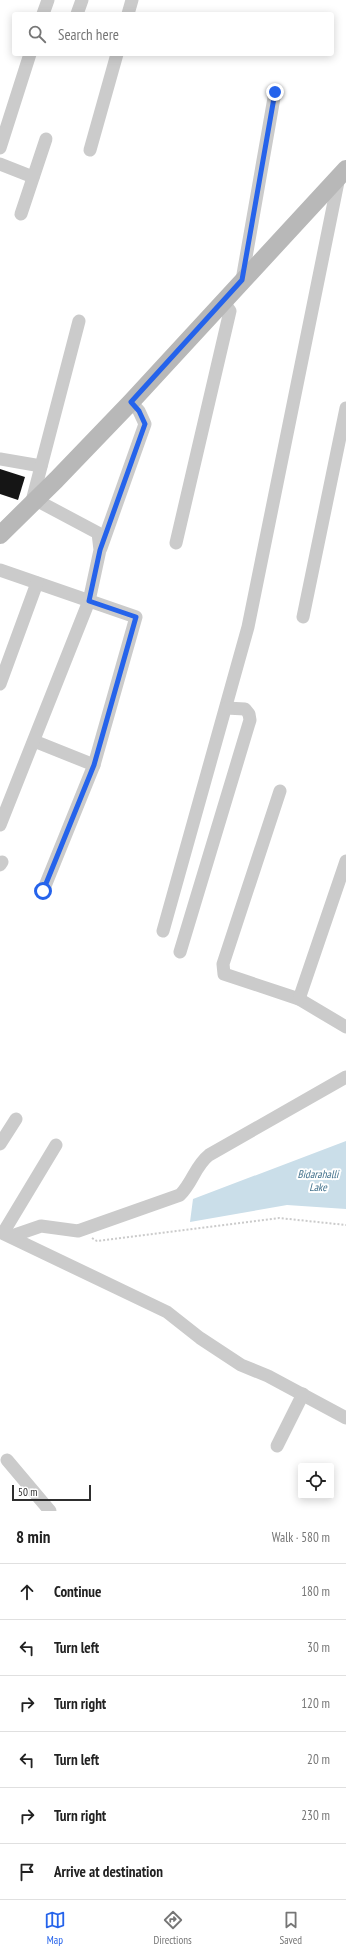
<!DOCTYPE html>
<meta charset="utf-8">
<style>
:root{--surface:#fff;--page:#f6f6f6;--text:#222;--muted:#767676;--line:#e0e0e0;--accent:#2563eb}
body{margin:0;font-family:"PT Sans Narrow",sans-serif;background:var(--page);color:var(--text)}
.controls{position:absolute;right:12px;bottom:12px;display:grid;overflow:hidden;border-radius:4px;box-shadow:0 2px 10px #0003}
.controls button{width:36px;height:36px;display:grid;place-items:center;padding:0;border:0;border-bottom:1px solid var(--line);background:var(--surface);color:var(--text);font:20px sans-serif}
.scale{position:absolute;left:12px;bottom:10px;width:79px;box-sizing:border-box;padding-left:4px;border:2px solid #2e2e2e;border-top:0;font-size:11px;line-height:14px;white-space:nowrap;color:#2e2e2e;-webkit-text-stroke:3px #fff;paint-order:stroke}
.stop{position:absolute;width:12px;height:12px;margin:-9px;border:3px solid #2563eb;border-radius:50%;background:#fff}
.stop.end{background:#2563eb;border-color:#fff;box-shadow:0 1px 4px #0008}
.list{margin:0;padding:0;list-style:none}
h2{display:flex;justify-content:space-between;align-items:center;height:52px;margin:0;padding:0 16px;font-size:17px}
h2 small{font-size:13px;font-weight:400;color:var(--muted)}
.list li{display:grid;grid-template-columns:26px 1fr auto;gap:12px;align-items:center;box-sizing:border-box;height:56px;padding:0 16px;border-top:1px solid var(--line)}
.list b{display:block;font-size:15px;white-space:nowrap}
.list em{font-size:13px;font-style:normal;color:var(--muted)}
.icon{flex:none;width:22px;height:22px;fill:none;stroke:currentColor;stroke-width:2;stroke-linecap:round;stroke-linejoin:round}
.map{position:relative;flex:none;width:346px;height:1511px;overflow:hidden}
.search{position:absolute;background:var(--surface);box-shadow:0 2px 10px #0003;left:12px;right:12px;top:12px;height:44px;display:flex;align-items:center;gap:10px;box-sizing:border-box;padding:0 14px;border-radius:4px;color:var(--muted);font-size:15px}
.sheet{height:388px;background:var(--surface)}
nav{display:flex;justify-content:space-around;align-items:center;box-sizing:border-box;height:56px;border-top:1px solid var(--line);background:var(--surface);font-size:11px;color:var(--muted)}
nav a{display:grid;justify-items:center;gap:2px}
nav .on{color:var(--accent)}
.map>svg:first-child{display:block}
.water{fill:#cadee9}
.building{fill:#151515}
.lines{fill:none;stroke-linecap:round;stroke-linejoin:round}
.path{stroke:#cbcbcb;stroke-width:2;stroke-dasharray:2 2;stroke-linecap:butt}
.minor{stroke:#cbcbcb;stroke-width:13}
.secondary{stroke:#b8b8b8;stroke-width:18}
.route{stroke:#2563eb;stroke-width:5}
.labels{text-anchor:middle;stroke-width:4;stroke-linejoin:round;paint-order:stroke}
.water-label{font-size:11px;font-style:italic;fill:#41708b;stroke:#fff}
</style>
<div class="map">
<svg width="346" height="1511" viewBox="0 0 346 1511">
<rect width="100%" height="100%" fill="#fff"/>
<path class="water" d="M346 1141V1209L287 1205 190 1222 193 1199Z"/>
<path class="building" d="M0 469 25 477 18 500 0 494Z"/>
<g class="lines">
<path class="path" d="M92 1238 97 1241 279 1218 346 1225"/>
<g class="minor">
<path d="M43 14 48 0"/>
<path d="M77 14 82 0"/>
<path d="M128 14 132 0"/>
<path d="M0 148 30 54"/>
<path d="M90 150 117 54"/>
<path d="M0 164 33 177"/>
<path d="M21 214 46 139"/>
<path d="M242 280 275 92"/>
<path d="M0 459 41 466"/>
<path d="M31 505 79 321"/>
<path d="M176 543 230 311 223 301"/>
<path d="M101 548 145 424 139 411 131 402"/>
<path d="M0 570 136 617 94 765 43 891"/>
<path d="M303 617 346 408"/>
<path d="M0 684 37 583"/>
<path d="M34 741 94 765"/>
<path d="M280 791 223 964 224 974 299 999 346 1027"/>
<path d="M0 825 89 601 100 550 98 533 36 500"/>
<path d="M0 865 2 862"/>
<path d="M163 931 248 627 339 177"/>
<path d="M180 952 250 720 249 714 245 709 226 708"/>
<path d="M299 999 346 861"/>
<path d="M0 1144 16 1119"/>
<path d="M0 1232 167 1312 200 1338 241 1365 268 1376 346 1418"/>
<path d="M3 1233 56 1145"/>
<path d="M12 1236 41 1226 78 1231 180 1195C193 1182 195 1166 209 1155L346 1077"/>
<path d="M277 1446 303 1394"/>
<path d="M7 1460 50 1511"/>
</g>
<path class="secondary" d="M0 535 56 480 131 402 346 169"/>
</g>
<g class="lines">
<path class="route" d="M43 891 94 765 136 617 89 601 100 550 145 424 139 411 131 402 242 280 275 92"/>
</g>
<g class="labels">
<g class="water-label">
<text x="318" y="1178">Bidarahalli<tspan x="318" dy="13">Lake</tspan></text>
</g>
</g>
</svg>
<div class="controls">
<button><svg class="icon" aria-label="locate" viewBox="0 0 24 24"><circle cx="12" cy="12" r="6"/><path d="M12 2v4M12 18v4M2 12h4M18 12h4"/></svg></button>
</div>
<div class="scale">50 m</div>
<div class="stop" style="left:43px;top:891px"></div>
<div class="stop end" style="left:275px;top:92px"></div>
<div class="search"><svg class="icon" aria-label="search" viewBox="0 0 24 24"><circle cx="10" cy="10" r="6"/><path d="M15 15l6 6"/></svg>Search here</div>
</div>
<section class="sheet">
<h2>8 min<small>Walk · 580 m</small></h2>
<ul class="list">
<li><svg class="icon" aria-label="ahead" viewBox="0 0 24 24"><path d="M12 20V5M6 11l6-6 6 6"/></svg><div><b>Continue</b></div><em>180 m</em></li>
<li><svg class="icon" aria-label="left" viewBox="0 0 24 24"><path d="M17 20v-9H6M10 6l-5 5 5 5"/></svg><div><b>Turn left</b></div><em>30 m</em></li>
<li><svg class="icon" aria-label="right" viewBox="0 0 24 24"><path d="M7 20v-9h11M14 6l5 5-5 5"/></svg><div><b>Turn right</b></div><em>120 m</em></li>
<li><svg class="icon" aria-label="left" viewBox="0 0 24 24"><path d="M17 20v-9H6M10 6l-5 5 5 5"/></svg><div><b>Turn left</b></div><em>20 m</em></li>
<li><svg class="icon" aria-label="right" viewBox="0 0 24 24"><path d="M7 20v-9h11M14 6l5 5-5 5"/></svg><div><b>Turn right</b></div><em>230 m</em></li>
<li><svg class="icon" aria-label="arrive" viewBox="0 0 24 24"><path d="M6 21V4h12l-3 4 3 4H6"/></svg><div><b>Arrive at destination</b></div></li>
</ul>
</section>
<nav>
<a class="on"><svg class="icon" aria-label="map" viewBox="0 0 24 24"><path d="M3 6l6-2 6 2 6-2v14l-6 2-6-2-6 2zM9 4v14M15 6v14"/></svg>Map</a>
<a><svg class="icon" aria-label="directions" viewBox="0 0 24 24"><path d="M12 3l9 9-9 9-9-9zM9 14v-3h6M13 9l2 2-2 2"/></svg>Directions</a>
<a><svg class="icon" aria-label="saved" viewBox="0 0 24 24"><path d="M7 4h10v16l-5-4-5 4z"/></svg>Saved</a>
</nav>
